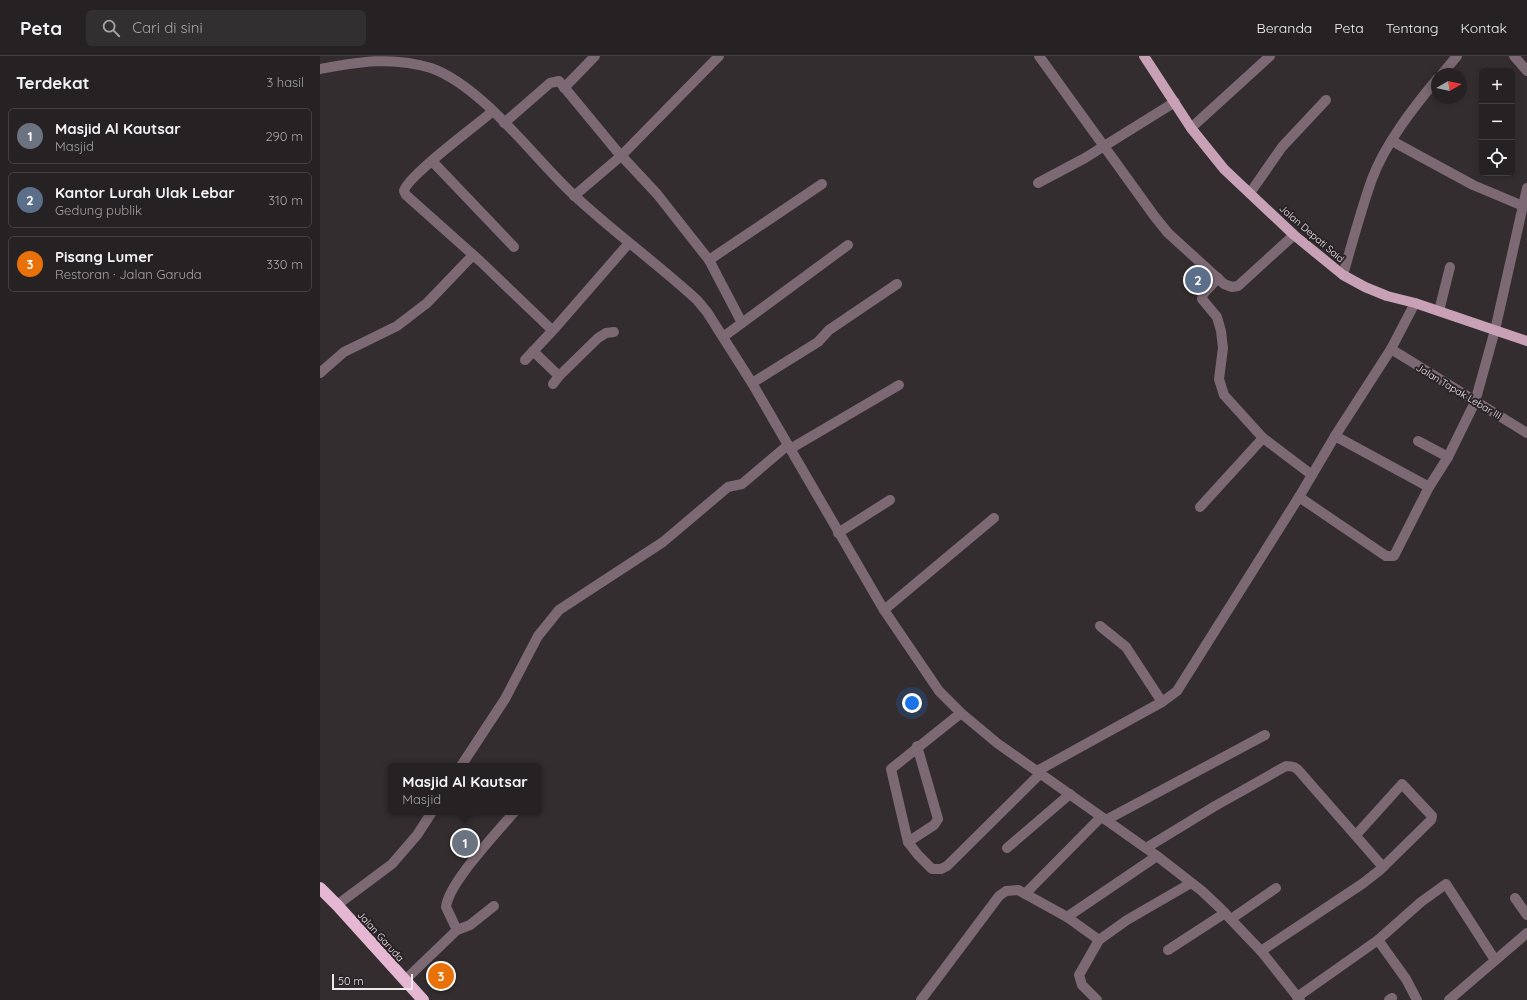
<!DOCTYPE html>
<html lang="id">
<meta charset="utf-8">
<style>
:root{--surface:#262224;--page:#322f31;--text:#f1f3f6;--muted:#a4a4a6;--line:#423f41;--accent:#45d77a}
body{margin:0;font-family:Quicksand,sans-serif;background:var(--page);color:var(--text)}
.controls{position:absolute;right:12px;top:12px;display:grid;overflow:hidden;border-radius:6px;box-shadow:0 2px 6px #0003}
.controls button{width:36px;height:36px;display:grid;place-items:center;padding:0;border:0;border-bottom:1px solid var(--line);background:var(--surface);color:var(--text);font:20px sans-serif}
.compass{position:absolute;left:1111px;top:12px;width:36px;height:36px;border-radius:50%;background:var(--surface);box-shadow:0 2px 6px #0003;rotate:81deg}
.scale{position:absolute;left:12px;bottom:10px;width:81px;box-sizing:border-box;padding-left:4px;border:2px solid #ede8eb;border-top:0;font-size:11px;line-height:14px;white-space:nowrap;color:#ede8eb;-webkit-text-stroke:3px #292327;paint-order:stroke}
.you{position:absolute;left:592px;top:647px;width:14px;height:14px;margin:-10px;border:3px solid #fff;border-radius:50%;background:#1a73e8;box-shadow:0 0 0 6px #1a73e833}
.badge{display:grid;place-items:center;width:26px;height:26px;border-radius:50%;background:var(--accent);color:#fff;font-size:13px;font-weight:700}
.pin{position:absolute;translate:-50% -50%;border:2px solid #fff;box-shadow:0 1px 4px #0006}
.popup{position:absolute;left:68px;top:707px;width:154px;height:52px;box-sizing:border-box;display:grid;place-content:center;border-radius:6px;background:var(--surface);filter:drop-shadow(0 1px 3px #0005);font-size:13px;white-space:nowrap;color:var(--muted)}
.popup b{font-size:15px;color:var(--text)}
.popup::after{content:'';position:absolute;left:50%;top:100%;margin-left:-8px;border:8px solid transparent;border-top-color:var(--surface)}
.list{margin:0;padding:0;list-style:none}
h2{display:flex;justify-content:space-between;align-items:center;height:52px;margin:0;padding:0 16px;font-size:17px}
h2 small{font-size:13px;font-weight:400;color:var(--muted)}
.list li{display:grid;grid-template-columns:26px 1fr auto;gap:12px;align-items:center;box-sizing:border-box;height:56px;margin:0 8px 8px;padding:0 8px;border:1px solid var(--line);border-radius:6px}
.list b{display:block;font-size:15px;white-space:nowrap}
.list p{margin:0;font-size:13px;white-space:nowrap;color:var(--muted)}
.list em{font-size:13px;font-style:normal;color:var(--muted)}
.icon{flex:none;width:22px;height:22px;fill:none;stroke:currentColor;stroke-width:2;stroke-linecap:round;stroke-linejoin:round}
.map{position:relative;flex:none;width:1207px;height:944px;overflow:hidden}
header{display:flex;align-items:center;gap:24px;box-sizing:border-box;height:56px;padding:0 20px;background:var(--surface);border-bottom:1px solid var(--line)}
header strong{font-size:19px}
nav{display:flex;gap:22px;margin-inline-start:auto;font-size:14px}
.search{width:280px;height:36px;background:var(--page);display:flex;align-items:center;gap:10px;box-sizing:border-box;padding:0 14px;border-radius:6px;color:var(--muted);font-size:15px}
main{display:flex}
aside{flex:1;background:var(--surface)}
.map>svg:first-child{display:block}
.building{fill:#525853}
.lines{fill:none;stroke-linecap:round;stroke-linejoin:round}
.minor{stroke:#7c6973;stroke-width:10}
.major{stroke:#c8a1b7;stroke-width:10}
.highway{stroke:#e6b7d2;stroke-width:12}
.labels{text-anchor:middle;stroke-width:4;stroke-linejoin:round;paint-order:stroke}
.street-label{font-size:10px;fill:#ede8eb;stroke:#292327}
</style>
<header>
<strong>Peta</strong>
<div class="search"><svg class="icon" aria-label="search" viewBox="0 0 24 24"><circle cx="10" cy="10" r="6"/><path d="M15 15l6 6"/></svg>Cari di sini</div>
<nav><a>Beranda</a><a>Peta</a><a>Tentang</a><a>Kontak</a></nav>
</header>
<main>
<aside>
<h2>Terdekat<small>3 hasil</small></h2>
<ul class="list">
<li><span class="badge" style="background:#6b7280">1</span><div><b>Masjid Al Kautsar</b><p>Masjid</p></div><em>290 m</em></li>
<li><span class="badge" style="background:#5c6f8a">2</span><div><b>Kantor Lurah Ulak Lebar</b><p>Gedung publik</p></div><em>310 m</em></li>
<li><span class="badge" style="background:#e8710a">3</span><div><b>Pisang Lumer</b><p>Restoran · Jalan Garuda</p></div><em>330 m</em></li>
</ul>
</aside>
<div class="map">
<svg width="1207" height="944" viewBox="0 0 1207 944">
<rect width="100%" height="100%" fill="#332d30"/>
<path class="building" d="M874 210 888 223 878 233 865 221Z"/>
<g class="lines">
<g class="minor">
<path d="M719 0 835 161 848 177 904 228 912 231 918 230 974 179"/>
<path d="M1194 0 1207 15"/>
<path d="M0 13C39 6 72 0 111 12 164 31 215 104 257 142 296 178 339 209 377 244L387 256 432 327 564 554 619 635 641 657 677 687 837 800 882 835 900 852 941 895 980 944"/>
<path d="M1122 18 1137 0"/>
<path d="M244 32 275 0"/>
<path d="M173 55C158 68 86 121 84 135L86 139 160 205 232 274"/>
<path d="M184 67 230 27 239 25 296 94 337 138 389 204 422 267"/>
<path d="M871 72 950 0"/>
<path d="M1072 85 1153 129 1203 150"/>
<path d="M112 105 194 191"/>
<path d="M718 127 765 102 855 46"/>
<path d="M930 137 962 91 1006 44"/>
<path d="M254 140 301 100 399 0"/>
<path d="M389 204 502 128"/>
<path d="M1023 219C1032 187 1041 154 1052 123 1065 88 1093 52 1117 23"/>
<path d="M898 222 883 238 882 243 897 261 901 275 903 292 899 323 904 339 943 382 992 419"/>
<path d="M1119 255 1130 211"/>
<path d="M403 281 528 189"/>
<path d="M1071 293 1207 377"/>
<path d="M213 295 239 320"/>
<path d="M205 304 235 272 309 187"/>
<path d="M0 317 24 296 77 270 107 247 153 199"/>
<path d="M432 327 498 286 509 274 577 228"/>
<path d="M233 328 239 320 278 282 286 277 294 276"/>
<path d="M1015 380 1109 431"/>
<path d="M1098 385 1128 401"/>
<path d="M470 393 579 329"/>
<path d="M979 441 1066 500H1074L1109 431 1128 401 1155 346 1175 274 1207 132"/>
<path d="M880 451 943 382"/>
<path d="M518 477 570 444"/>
<path d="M564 554 674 462"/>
<path d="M780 570 806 591 842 646"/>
<path d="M641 657 571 713 588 786 598 799 612 813H621L627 810 721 717"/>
<path d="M141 710 185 643 218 580 239 554 343 486 408 431 422 428 468 389"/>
<path d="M717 715 842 646 857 635 979 441 1015 380 1071 293 1095 247"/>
<path d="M786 764 945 679"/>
<path d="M588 786 614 769 618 763 597 690"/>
<path d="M687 792 750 738"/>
<path d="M826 792 895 750 966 710C973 710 976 711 980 716L1063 811"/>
<path d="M705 838 781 761"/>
<path d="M1195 842 1207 859"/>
<path d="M17 849 72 808 97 779 112 756"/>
<path d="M747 861 837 800"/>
<path d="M911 863 956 832"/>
<path d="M137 874 150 869 174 850"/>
<path d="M1058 884 1101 846 1126 828 1175 904"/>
<path d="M848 894 905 857"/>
<path d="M941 895 1042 828 1060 814 1111 764 1112 760 1082 728 1036 779"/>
<path d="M85 924 137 874 126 851C129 826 177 777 194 756"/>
<path d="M977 941 1058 884 1086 923 1097 944"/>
<path d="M601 944 679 840 686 835 698 834 747 861 779 884"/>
<path d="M777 944 762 929 759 919 779 884 807 864 871 827"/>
<path d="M1069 944 1072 942"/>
<path d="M1129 944 1207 877"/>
</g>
<path class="major" d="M824 0 871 72 904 113 974 179 1023 219 1045 231 1067 240 1095 247 1207 285"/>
<path class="highway" d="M0 832 17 849 103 944"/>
</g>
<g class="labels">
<g class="street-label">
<text transform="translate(992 177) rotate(41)" y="4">Jalan Depati Said</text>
<text transform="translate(1139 335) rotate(31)" y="4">Jalan Tapak Lebar III</text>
<text transform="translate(61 880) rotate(48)" y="4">Jalan Garuda</text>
</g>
</g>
</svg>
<div class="controls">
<button>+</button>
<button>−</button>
<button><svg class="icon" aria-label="locate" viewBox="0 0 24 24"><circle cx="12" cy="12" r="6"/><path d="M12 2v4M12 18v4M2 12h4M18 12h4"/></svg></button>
</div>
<svg class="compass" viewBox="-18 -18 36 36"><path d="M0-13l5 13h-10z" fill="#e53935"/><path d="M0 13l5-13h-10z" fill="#a4a4a6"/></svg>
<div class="scale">50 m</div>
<div class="you"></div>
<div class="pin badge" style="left:145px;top:787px;background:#6b7280">1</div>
<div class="popup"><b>Masjid Al Kautsar</b>Masjid</div>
<div class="pin badge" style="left:878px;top:224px;background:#5c6f8a">2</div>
<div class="pin badge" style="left:121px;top:920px;background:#e8710a">3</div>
</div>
</main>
